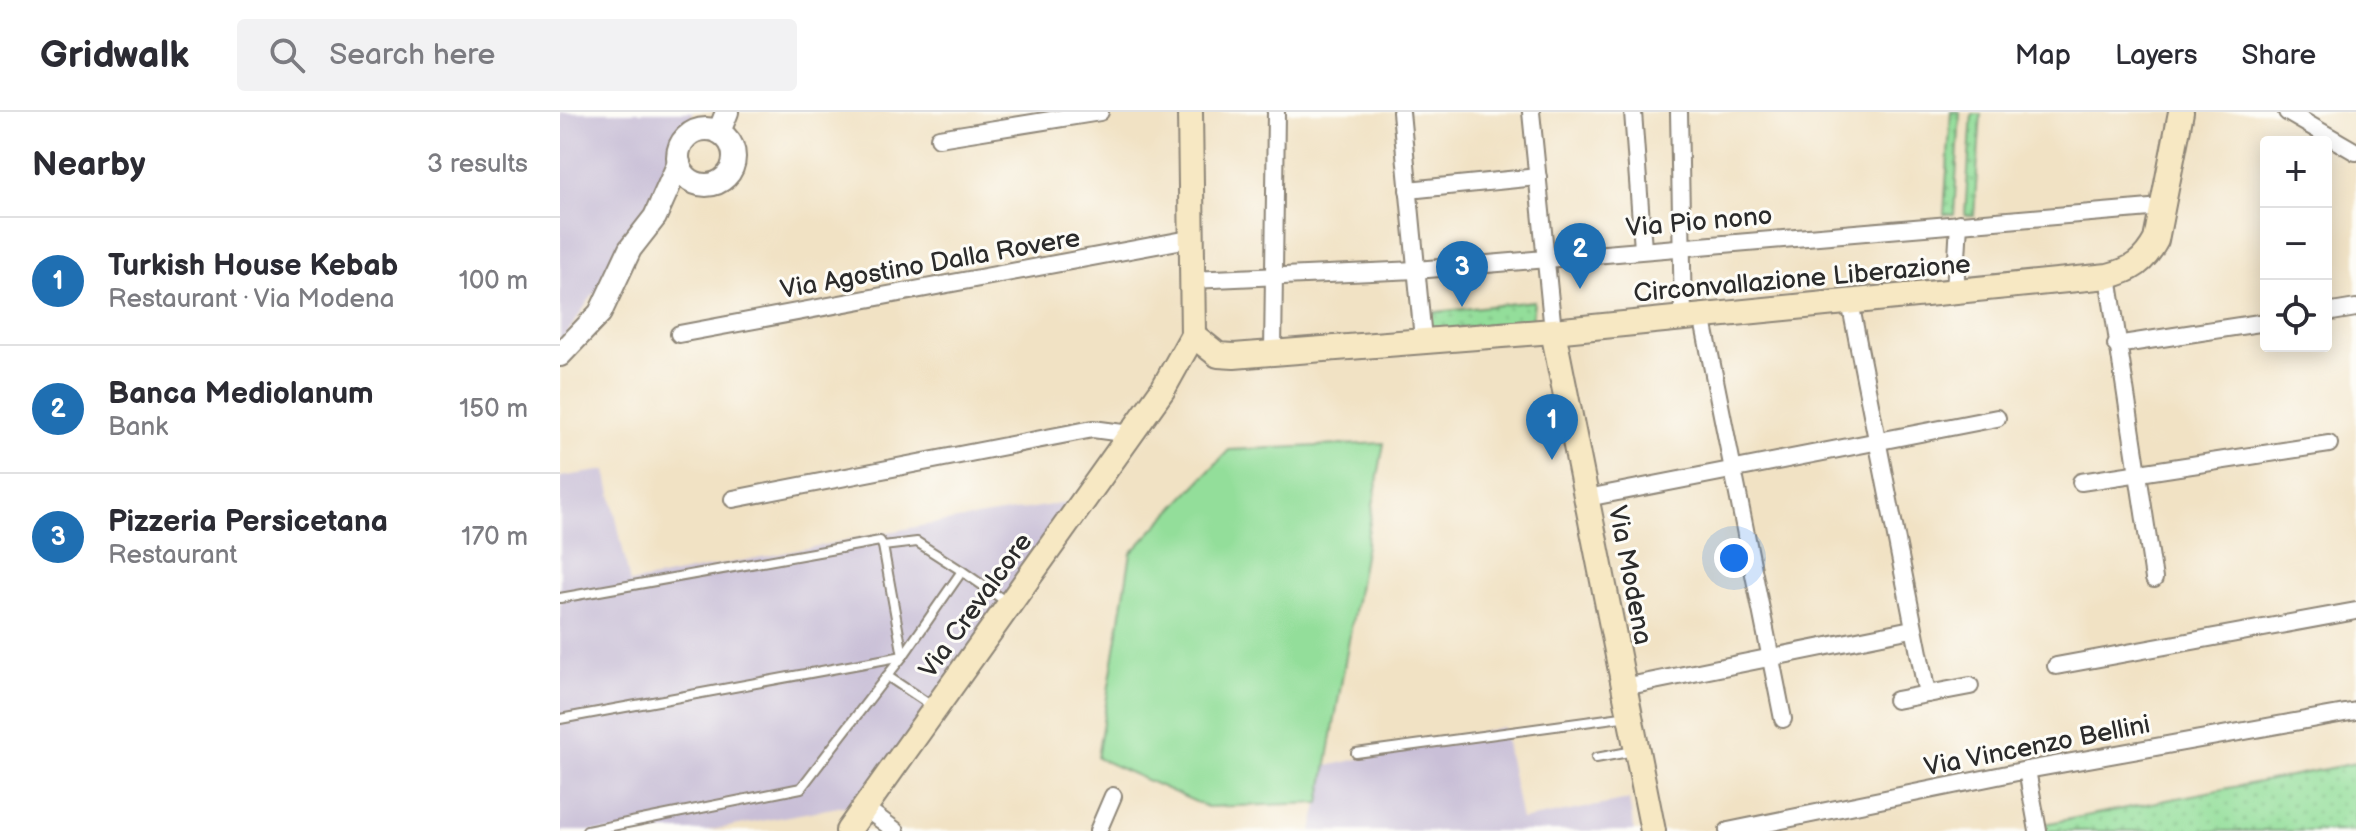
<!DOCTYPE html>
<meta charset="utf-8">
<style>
:root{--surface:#fff;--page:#f2f2f3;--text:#2b2b33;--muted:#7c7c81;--line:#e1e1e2;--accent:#1f6fb2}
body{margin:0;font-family:"Balsamiq Sans",sans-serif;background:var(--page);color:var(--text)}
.controls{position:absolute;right:24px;top:24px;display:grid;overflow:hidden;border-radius:8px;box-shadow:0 4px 20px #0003}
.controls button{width:72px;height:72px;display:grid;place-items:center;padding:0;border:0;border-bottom:2px solid var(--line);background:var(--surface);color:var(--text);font:40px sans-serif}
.you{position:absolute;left:1174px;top:446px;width:28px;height:28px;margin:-20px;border:6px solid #fff;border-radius:50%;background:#1a73e8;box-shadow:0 0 0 12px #1a73e833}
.badge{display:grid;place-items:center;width:52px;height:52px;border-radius:50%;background:var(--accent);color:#fff;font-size:26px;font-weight:700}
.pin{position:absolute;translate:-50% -66px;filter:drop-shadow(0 2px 4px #0008)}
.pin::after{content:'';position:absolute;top:42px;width:28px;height:24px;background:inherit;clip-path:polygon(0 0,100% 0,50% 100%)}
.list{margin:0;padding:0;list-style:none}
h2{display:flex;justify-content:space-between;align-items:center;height:104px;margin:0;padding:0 32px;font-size:34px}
h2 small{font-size:26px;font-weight:400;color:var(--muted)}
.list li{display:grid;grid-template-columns:52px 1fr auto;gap:24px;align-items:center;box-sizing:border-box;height:128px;padding:0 32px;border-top:2px solid var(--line)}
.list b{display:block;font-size:30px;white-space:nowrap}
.list p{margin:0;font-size:26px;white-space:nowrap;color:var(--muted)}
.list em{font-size:26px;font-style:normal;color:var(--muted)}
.icon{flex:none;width:44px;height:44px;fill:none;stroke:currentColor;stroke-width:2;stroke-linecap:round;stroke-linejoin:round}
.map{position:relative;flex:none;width:1796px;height:719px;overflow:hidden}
header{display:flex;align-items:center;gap:48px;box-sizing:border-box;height:112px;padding:0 40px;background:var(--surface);border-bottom:2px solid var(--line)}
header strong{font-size:38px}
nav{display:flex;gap:44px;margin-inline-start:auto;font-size:28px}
.search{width:560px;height:72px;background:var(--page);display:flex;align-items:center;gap:20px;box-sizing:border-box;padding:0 28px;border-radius:8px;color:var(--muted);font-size:30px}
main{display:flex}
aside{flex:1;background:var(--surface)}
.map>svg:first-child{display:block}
.industrial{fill:#c9bfd7}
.green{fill:url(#green-dots);stroke:#5f8462;stroke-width:2}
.pitch{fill:#93de9a;stroke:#5f8462;stroke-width:2}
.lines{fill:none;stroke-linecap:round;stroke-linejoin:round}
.service-casing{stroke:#8e8678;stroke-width:12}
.minor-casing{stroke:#8e8678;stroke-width:20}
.tertiary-casing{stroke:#8e8678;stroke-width:26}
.secondary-casing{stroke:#8e8678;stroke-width:28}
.service{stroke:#fff;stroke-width:8}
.minor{stroke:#fff;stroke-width:16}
.tertiary{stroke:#fff;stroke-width:22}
.secondary{stroke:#f7e8c3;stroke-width:24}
.labels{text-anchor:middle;stroke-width:6;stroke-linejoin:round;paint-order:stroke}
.street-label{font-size:26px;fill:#2b2b2b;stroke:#fdfcf7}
</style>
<header>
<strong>Gridwalk</strong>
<div class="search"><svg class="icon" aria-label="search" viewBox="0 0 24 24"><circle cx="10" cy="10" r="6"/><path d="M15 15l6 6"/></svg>Search here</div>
<nav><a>Map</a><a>Layers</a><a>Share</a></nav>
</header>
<main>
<aside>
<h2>Nearby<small>3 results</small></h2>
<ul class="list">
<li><span class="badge">1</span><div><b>Turkish House Kebab</b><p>Restaurant · Via Modena</p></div><em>100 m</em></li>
<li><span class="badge">2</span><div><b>Banca Mediolanum</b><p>Bank</p></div><em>150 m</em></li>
<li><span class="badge">3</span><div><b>Pizzeria Persicetana</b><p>Restaurant</p></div><em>170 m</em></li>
</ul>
</aside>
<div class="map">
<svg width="1796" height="719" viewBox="0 0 1796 719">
<defs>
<pattern id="green-dots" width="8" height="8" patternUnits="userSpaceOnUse" patternTransform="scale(2)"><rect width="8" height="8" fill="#93de9a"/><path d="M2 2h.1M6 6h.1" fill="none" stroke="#7fbf85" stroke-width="1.8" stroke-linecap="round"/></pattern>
</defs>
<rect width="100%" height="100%" fill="#fdfcf7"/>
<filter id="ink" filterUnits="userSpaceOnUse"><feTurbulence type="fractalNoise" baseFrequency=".0125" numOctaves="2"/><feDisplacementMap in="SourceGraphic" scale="16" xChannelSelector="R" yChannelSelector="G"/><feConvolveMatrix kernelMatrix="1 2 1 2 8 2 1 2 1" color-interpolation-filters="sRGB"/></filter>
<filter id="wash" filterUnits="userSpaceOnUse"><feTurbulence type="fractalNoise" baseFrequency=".006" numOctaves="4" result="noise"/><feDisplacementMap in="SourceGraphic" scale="32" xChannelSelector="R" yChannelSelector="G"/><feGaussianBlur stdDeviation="1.8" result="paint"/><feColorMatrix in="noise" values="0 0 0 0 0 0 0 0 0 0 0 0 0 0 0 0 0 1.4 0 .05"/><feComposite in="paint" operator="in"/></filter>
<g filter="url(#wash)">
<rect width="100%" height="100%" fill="#f1e2c4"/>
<g class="industrial">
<path d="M0 0H133L64 159 32 184 0 232Z"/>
<path d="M46 358 70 471 360 414 529 387 306 690 146 719H0V365Z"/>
<path d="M943 615 961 708 1069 688 1074 719H752L767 654Z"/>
</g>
<g class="green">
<path d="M1391 0H1400L1394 103 1384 102Z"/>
<path d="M1412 2H1421L1414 104 1405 103Z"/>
<path d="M974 189 972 209 869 219 868 201Z"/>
<path d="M1796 651V719H1480L1479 713Z"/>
</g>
<path class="pitch" d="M824 331 760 691 647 695 537 646 571 441 669 338Z"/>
</g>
<g filter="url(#ink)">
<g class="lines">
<defs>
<g id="service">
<path d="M0 486 320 429 323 434"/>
<path d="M327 564 343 544 323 434 357 430 402 459"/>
<path d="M0 607 343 544 402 459 448 491"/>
<path d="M796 641 1069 604"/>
<path d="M1036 646 1074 639"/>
<path d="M27 719 241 676 327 564 372 594"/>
</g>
<g id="minor">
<path d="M841 0 863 227"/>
<path d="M971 0 993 219"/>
<path d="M1073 0 1083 137"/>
<path d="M1119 0 1123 205"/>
<path d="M1727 0 1796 40"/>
<path d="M379 26 540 0"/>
<path d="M848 78 978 65"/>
<path d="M1548 164 1594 467"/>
<path d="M631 168 856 158 1602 95"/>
<path d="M1395 180 1399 111"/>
<path d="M1290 190 1367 582"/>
<path d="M1766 201 1796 196"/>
<path d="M1142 203 1223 607"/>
<path d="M119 222 629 127"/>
<path d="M1556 233 1706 210"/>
<path d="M713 241 716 0"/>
<path d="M1521 370 1769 332"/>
<path d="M1027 386 1437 306"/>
<path d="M173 387 533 317 570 322"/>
<path d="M1496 554 1796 499"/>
<path d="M1064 575 1352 517"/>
<path d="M1336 588 1410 574"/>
<path d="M1467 658 1478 719"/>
<path d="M305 696 336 719"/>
<path d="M538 719 553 684"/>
<path d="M1168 719 1467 658 1796 599"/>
</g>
<g id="tertiary">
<circle cx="146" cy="45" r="28"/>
<path d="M159 20 167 0"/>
<path d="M0 243 40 201 70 137 95 105 119 51"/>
</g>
<g id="secondary">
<path d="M630 0 633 223 658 243 674 244 993 219 1548 164C1572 158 1584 150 1596 128L1621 0"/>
<path d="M993 219 1093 719"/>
<path d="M288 719 603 277 633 223"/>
</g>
</defs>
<use href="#service" class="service-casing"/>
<use href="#minor" class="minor-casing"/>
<use href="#tertiary" class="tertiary-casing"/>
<use href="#secondary" class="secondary-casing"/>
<use href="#service" class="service"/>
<use href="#minor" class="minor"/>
<use href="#tertiary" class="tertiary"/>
<use href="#secondary" class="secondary"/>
</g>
</g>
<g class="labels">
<g class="street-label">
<text transform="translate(1139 109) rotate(-5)" y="9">Via Pio nono</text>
<text transform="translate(370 151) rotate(-10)" y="9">Via Agostino Dalla Rovere</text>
<text transform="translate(1242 166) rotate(-5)" y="9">Circonvallazione Liberazione</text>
<text transform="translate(1071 463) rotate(79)" y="9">Via Modena</text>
<text transform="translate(415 493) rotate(-54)" y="9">Via Crevalcore</text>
<text transform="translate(1477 633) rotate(-11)" y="9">Via Vincenzo Bellini</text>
</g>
</g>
</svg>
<div class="controls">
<button>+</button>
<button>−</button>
<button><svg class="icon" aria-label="locate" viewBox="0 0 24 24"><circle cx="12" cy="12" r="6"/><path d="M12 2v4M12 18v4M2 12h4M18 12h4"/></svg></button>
</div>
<div class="you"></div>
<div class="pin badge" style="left:992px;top:348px">1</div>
<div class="pin badge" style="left:1020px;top:177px">2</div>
<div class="pin badge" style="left:902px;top:195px">3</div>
</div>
</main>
